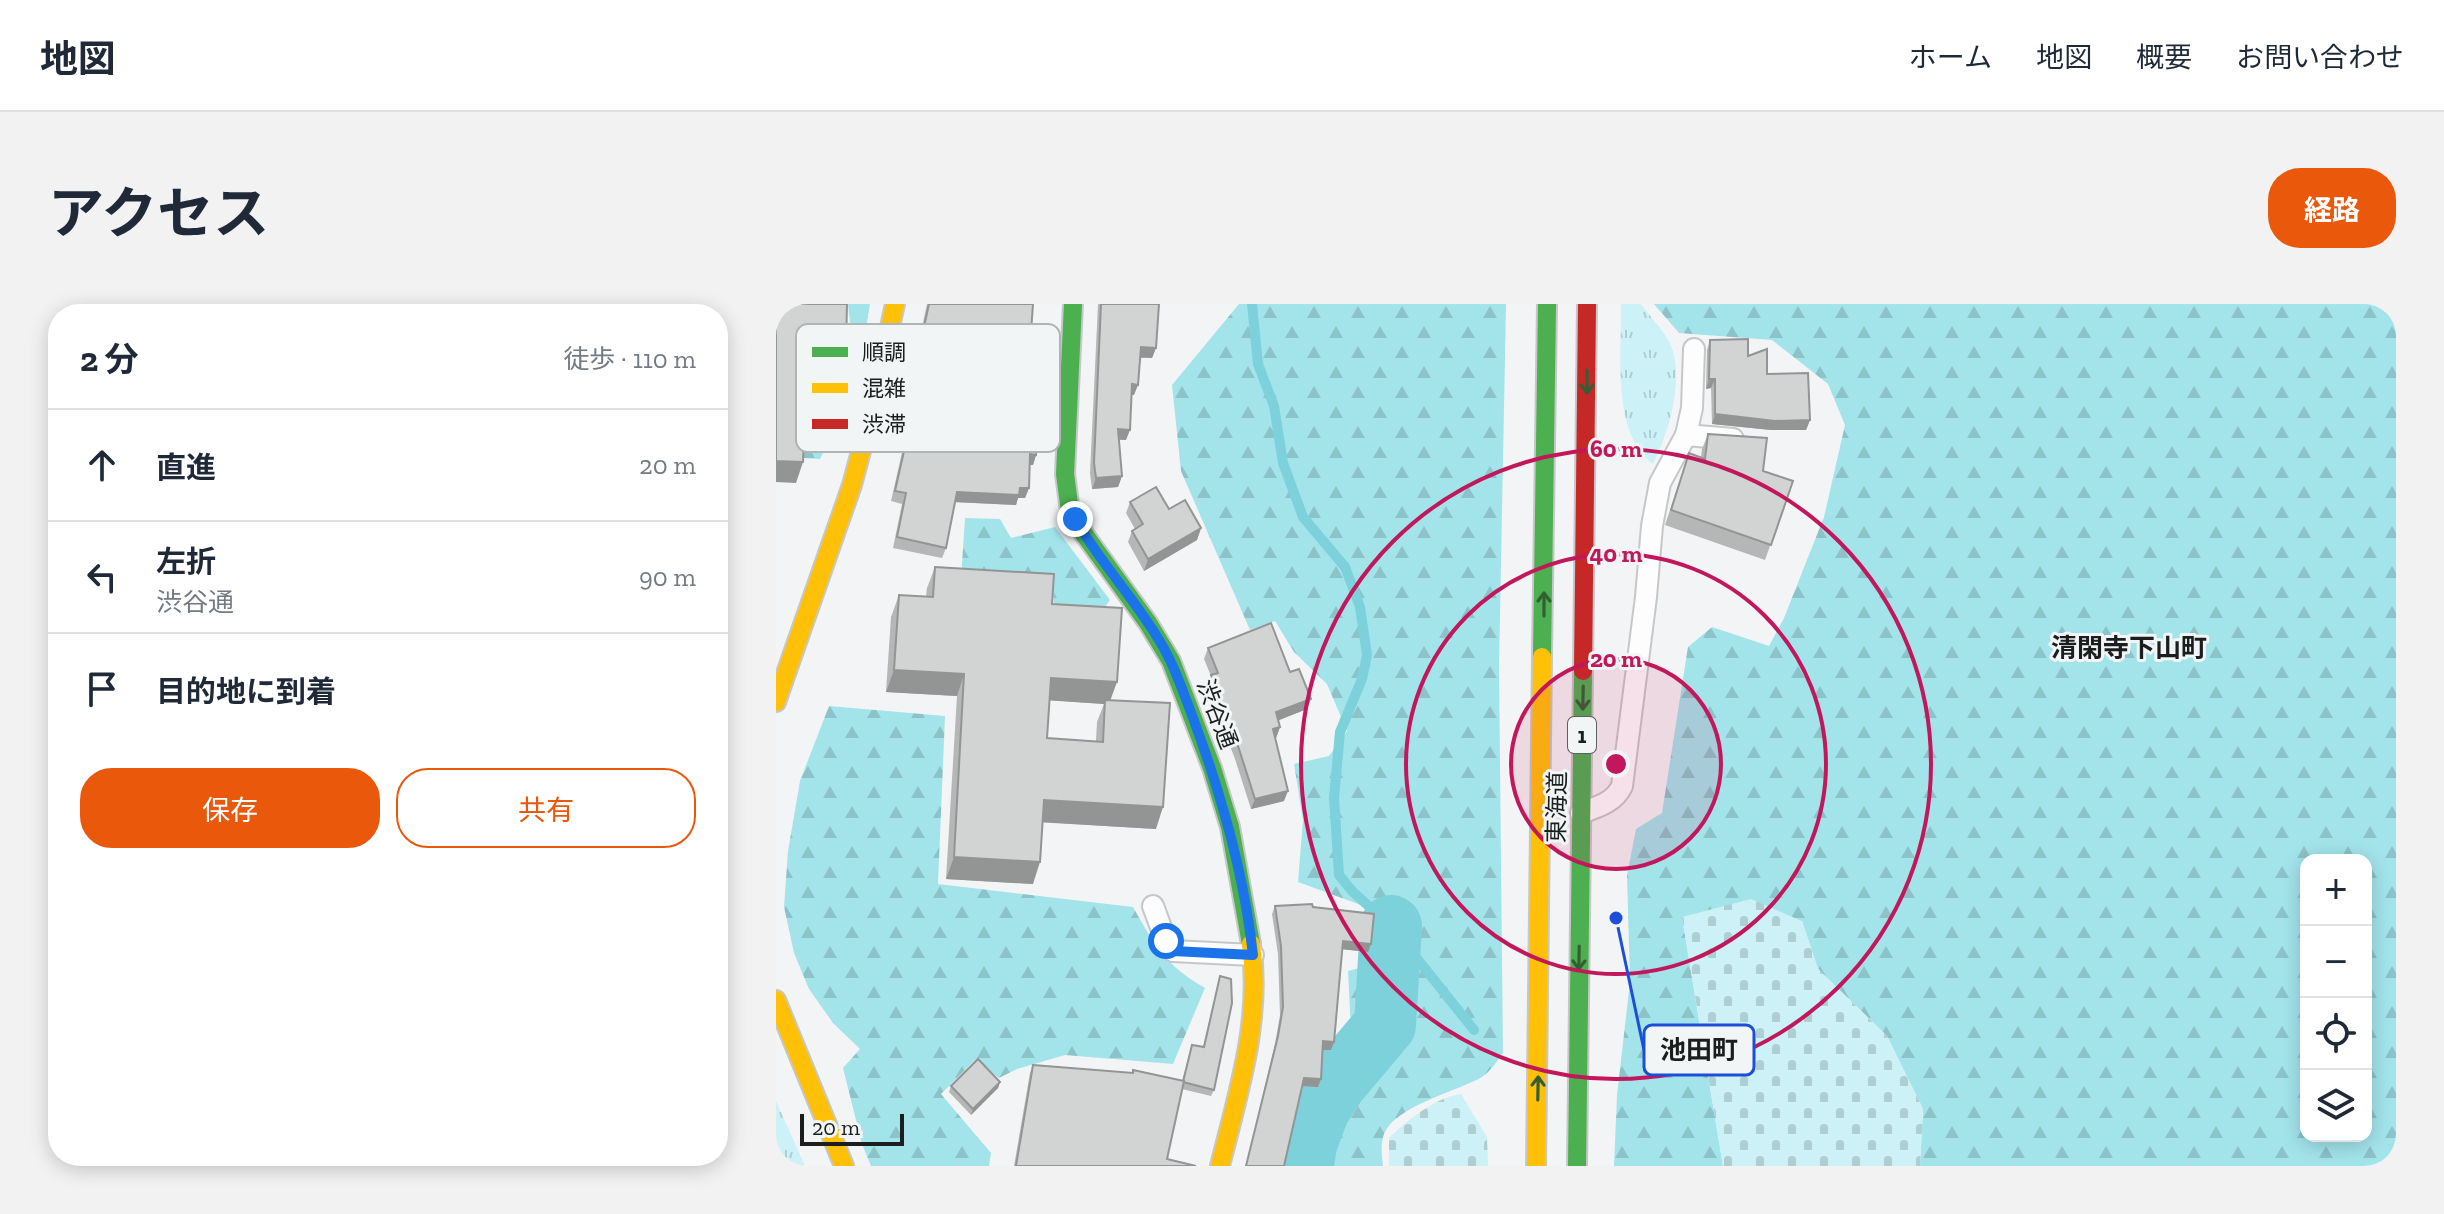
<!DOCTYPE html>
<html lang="ja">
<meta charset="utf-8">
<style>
:root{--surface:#fff;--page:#f2f2f3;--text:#1f2937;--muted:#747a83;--line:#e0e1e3;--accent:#ea580c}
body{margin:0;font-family:"Zilla Slab","Noto Sans JP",serif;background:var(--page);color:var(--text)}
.controls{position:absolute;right:24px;bottom:24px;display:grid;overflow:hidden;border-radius:16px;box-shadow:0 4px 20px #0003}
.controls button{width:72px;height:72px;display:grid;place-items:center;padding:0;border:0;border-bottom:2px solid var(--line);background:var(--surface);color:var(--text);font:40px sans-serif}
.scale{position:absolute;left:24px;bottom:20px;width:104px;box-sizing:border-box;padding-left:8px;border:4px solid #1c1e1e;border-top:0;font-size:22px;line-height:28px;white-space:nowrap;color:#1c1e1e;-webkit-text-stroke:6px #f1f5f6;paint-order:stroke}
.stop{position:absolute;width:24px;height:24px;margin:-18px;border:6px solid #1a73e8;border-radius:50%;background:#fff}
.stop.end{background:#1a73e8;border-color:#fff;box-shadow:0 2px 8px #0008}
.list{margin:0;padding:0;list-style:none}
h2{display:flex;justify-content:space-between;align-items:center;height:104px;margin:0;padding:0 32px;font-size:34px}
h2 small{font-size:26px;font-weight:400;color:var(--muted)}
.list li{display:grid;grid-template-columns:52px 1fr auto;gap:24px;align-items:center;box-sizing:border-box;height:112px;padding:0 32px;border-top:2px solid var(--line)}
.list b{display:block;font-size:30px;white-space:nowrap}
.list p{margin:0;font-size:26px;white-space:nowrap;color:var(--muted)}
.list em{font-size:26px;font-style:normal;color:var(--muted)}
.actions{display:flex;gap:16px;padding:24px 32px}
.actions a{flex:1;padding:18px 0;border:2px solid var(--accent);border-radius:32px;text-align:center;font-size:28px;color:var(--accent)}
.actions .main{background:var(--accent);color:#fff}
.icon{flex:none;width:44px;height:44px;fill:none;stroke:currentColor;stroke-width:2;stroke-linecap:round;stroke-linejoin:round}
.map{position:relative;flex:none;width:1620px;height:862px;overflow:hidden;border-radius:32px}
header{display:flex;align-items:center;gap:48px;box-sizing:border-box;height:112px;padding:0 40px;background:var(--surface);border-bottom:2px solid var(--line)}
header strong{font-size:38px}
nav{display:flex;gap:44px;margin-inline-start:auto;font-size:28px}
.intro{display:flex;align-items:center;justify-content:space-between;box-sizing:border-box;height:192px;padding:0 48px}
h1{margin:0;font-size:56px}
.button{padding:20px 36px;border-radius:32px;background:var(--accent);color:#fff;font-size:28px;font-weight:700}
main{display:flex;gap:48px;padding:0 48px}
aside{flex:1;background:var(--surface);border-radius:32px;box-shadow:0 4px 20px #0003}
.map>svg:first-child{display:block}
.grass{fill:url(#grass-tufts)}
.forest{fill:url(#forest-firs);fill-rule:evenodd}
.cemetery{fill:url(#cemetery-stones)}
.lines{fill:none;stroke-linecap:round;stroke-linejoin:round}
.stream{stroke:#7dd1da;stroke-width:10}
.river{stroke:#7dd1da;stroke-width:62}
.lane-casing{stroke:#c6c7c8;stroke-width:24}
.fast-casing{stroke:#c6c7c8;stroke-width:22}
.slow-casing{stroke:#c6c7c8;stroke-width:22}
.jam-casing{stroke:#c6c7c8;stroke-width:22}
.lane{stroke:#fdfdfe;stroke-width:20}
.fast{stroke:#4caf50;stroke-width:18}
.slow{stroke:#ffc107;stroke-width:18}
.jam{stroke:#c62828;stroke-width:18}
.wall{fill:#b5b6b6;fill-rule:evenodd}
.shaded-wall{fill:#939494}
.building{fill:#d2d4d4;stroke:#939494;stroke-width:2}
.oneway{stroke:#325f34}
.route{stroke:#1a73e8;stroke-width:10}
.ring{fill:none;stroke:#c2185b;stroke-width:4}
.labels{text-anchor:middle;stroke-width:6;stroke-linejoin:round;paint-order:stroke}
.shield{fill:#f1f5f6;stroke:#5c5e5f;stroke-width:2}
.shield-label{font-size:22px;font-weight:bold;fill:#1c1e1e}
.street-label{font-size:24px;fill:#1c1e1e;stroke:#f1f5f6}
.neighbourhood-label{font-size:26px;font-weight:bold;fill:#1c1e1e;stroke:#f1f5f6}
.key{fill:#f1f5f6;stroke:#b1b4b5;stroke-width:2}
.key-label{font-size:22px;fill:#1c1e1e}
.centre{fill:#c2185b;stroke:#f1f5f6;stroke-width:4}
.ring-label{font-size:24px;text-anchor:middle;font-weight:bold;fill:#c2185b;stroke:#f1f5f6;stroke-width:6;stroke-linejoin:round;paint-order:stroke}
.leader{fill:none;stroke:#1d4ed8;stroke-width:3}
.callout-dot{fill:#1d4ed8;stroke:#f1f5f6;stroke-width:3}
.callout{fill:#f1f5f6;stroke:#1d4ed8;stroke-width:3}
.callout-label{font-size:26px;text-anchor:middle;font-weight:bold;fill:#1c1e1e}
</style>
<header>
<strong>地図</strong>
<nav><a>ホーム</a><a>地図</a><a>概要</a><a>お問い合わせ</a></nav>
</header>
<div class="intro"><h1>アクセス</h1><a class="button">経路</a></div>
<main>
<aside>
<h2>2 分<small>徒歩 · 110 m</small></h2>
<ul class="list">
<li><svg class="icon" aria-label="ahead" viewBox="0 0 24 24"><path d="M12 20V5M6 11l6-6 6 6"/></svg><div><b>直進</b></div><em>20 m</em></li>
<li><svg class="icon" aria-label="left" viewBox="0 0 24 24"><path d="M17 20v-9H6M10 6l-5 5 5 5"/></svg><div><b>左折</b><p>渋谷通</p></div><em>90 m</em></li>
<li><svg class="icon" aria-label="arrive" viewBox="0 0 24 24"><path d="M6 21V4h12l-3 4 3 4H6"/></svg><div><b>目的地に到着</b></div></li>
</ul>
<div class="actions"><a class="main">保存</a><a>共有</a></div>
</aside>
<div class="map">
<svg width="1620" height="862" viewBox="0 0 1620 862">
<defs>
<pattern id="grass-tufts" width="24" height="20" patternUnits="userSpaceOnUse" patternTransform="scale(2)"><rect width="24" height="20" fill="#ccf1f6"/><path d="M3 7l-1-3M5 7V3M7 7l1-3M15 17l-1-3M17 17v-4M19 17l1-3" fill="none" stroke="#afced2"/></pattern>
<pattern id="forest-firs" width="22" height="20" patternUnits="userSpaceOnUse" patternTransform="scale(2)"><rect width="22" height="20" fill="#a3e4eb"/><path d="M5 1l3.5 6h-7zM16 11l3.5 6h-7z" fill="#8cc3c9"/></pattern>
<pattern id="cemetery-stones" width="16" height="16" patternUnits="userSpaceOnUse" patternTransform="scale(2)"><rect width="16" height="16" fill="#ccf1f6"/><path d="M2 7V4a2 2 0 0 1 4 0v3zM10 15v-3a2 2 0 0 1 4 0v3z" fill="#afced2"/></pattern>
</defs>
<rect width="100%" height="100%" fill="#f2f4f5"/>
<g class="grass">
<path d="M845 0H865C873 12 885 23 892 36 911 68 893 129 877 160 835 129 846 48 845 0Z"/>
<path d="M0 797 29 862H0Z"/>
</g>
<g class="forest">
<path d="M72 0H94L88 36 74 18Z"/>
<path d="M463 0H730L723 363 727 749C721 757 714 768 706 773 682 787 619 802 608 830 604 840 606 852 607 862H537L576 747 572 667 610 657 604 608 522 578 527 516 518 460 553 452 571 427 551 380 518 348 499 317 474 326 405 167 396 81Z"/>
<path d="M878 0H1620V862H1144L1147 805 1111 732 1042 665 1026 617 906 613 947 862H838L841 791 854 678 851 571 860 525 886 509 912 343 936 323 993 342 1008 314 1048 213 1069 121 1052 80 996 36 903 29ZM1530 556H1590V832H1530Z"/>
<path d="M48 81 66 84 54 134 44 155 26 154 0 103 50 104Z"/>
<path d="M189 214 224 215 235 234 279 223 334 296 318 318 279 315 277 285 185 275Z"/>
<path d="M53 402 169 412 162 580 357 603C378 640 390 662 429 684L397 760 289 751 241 765 223 774 199 756 165 790 215 849 213 862H95L86 840 67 764 84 745 57 719 33 685 18 649 8 603 12 547 24 477Z"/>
</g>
<g class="cemetery">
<path d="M975 595 1026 617 1042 665 1111 732 1147 805 1144 862H947L906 613Z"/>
<path d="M685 790 711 833 712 862H613V834C632 816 658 794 685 790Z"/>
</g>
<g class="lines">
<path class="stream" d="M476 0 482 60 498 102 507 159 527 213 569 263 584 303 591 351 586 375 564 428 558 494 563 571 577 588 615 622 698 726"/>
<path class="river" d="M527 862 530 840 543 805 560 779 609 721 615 622"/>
<defs>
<g id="lane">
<path d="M910 131 916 104 918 45"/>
<path d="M805 509C821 503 838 499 846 482L870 293 876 222 884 179 910 131 957 135"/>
<path d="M377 602 390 637 397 647 477 651"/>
</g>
<g id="fast">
<path d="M297 0 289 170 293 200 308 230 372 319 395 357 436 464 454 523 475 640"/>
<path d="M766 353 771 0"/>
<path d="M801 862 807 367"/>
</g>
<g id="slow">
<path d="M0 398 76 181 96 106 119 0"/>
<path d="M0 696 68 862"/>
<path d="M444 862C462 789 486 716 475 640"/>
<path d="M760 862 766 353"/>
</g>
<path id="jam" d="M807 367 811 0"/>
</defs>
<use href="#lane" class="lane-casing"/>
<use href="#fast" class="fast-casing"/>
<use href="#slow" class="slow-casing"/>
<use href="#jam" class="jam-casing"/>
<use href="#lane" class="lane"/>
<use href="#fast" class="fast"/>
<use href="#slow" class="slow"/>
<use href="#jam" class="jam"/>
</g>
<g class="wall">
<path d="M151 0H257L255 29 251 40 247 39 241 104 260 151 257 161H254L253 184 249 194H242L240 201 179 198 170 244 166 254 117 244 126 200 115 197 136 104 129 102Z"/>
<path d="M322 0H383L380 44 376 54H364L358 91H356L350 136H343L346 172 342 183 316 185 314 169Z"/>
<path d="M934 36 972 52 1034 116 1030 126H995L936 120 935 84 930 85 931 46Z"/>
<path d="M932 130 987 167 1017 177 989 256 889 221 913 149 925 153 926 145Z"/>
<path d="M354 198 393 205 425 224 421 236 368 267 352 238 356 227 359 225 350 209Z"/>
<path d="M159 263 276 300 335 396 380 525 267 518 257 580 170 575 181 392 110 388 115 313 123 291 150 292 151 284ZM274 396 328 400 321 418 320 437 271 434Z"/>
<path d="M432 344 514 368 531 405 502 416 504 423 500 434H499L508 497 475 505 459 455 431 382 435 372 428 355Z"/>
<path d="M499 602 537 603 595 640 592 648 566 645 558 738 555 746H547L545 775 542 783 526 782 470 862 499 740 504 711 502 650 496 610Z"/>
<path d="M444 672 438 786 435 792 406 785 391 855 420 862H238L254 769 257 761 406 777 416 741 427 743Z"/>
<path d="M224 778 222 784 195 811 173 788 175 782Z"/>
</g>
<g class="shaded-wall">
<path d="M248 29H255L251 40 244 39Z"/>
<path d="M365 43 380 44 376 54 361 53Z"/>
<path d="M48 44H70L63 65 41 64Z"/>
<path d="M933 75H939L935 84 930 85Z"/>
<path d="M30 79H47L40 100 23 99Z"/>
<path d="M356 80 362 81 358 91H352Z"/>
<path d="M939 110 1034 116 1030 126H995L936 120Z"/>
<path d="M342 125 354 126 350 136 338 135Z"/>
<path d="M254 150 260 151 257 161H250Z"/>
<path d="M0 157 27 158 20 179 0 178Z"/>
<path d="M346 172 342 183 316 185 320 174Z"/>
<path d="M244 184H253L249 194H242L240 201 177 198 181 188Z"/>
<path d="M425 224 421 236 368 267 372 255Z"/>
<path d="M118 366 188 370 181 392 110 388Z"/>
<path d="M275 374 341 378 333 400 329 396 328 400 267 396Z"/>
<path d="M535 395 531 405 496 419 500 408Z"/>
<path d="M504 423 500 434 493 436 497 425Z"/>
<path d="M512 487 508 497 475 505 479 495Z"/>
<path d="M268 496 387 503 380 525 260 518Z"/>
<path d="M178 553 264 558 257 580 170 575Z"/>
<path d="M567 637 595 640 592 648 564 645Z"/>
<path d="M547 737 558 738 555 746H544Z"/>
<path d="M528 774 545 775 542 783 525 782Z"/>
<path d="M224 778 222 784 195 811 197 805Z"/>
</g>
<g class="building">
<path d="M0 0H71L70 44H48L47 79H30L27 158 0 157Z"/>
<path d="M153 0H257L255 29H248L241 104 262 105 260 151 254 150 253 184H244L243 191 181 188 170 244 121 233 130 189 119 187 140 94 133 92Z"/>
<path d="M325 0H383L380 44 365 43 362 81 356 80 354 126 342 125 346 172 320 174 318 159Z"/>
<path d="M972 35V52L991 45V70L1032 69 1034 116 999 117 939 110V75H933L934 36Z"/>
<path d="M932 130 991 134 987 167 1017 177 995 241 895 206 913 149 929 155Z"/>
<path d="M380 183 393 205 409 196 425 224 372 255 356 227 367 220 354 198Z"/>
<path d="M159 263 278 270 276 300 346 304 341 378 275 374 271 434 327 438 329 396 394 399 387 503 268 496 264 558 178 553 188 370 118 366 123 291 157 293Z"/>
<path d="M495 319 514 368 523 365 535 395 500 408 504 423 497 425 512 487 479 495 463 445 435 371 442 369 432 344Z"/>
<path d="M536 600 537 603 598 610 595 640 567 637 558 738 547 737 545 775 528 774 508 862H470L502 732 507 703 505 642 499 602Z"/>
<path d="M444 672 455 675 456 699 438 786 407 778 416 741 428 743Z"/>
<path d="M202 755 224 778 197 805 175 782Z"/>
<path d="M257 761 357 769V766L408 777 391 855 420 862H240Z"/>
</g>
<defs><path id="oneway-shaft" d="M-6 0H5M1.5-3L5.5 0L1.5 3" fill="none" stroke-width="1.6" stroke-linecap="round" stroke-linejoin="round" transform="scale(2)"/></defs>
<g class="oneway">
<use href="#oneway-shaft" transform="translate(811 78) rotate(90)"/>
<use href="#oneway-shaft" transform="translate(768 300) rotate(-90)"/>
<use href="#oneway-shaft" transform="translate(807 394) rotate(91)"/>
<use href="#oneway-shaft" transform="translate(803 654) rotate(91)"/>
<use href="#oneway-shaft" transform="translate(762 784) rotate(-89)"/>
</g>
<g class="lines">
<path class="route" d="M299 215C324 258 358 294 383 336 398 360 407 388 417 414 446 492 468 569 477 651L397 647 390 637"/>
</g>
<circle cx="840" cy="460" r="105" fill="#c2185b" fill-opacity=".12"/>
<g class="ring">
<circle cx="840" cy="460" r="105"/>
<circle cx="840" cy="460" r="210"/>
<circle cx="840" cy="460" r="315"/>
</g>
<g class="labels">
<rect class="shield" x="792" y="413" width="28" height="36" rx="6"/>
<g class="shield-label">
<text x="806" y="439">1</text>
</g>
<g class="street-label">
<text transform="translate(441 410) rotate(69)" y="8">渋谷通</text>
<text transform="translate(781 503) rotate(-89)" y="8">東海道</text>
</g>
<g class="neighbourhood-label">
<text x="1353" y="353">清閑寺下山町</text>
</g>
</g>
<rect x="20" y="20" width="264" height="128" rx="12" class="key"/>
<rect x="36" y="43" width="36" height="10" fill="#4caf50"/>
<rect x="36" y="79" width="36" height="10" fill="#ffc107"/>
<rect x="36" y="115" width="36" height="10" fill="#c62828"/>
<g class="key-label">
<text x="86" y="56">順調</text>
<text x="86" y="92">混雑</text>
<text x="86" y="128">渋滞</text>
</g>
<circle cx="840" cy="460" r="12" class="centre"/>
<g class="ring-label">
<text x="840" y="153">60 m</text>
<text x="840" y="258">40 m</text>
<text x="840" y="363">20 m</text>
</g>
<path class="leader" d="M840 614L868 746"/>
<circle class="callout-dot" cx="840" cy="614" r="8"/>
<rect class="callout" x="868" y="721" width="110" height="50" rx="8"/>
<g class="callout-label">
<text x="923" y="755">池田町</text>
</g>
</svg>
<div class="controls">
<button>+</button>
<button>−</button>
<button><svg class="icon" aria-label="locate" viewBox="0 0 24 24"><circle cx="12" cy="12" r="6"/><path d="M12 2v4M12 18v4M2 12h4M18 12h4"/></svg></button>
<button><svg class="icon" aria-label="layers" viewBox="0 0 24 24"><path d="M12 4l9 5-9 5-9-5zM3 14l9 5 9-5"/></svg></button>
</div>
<div class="scale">20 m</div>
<div class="stop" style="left:390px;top:637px"></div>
<div class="stop end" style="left:299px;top:215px"></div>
</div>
</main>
